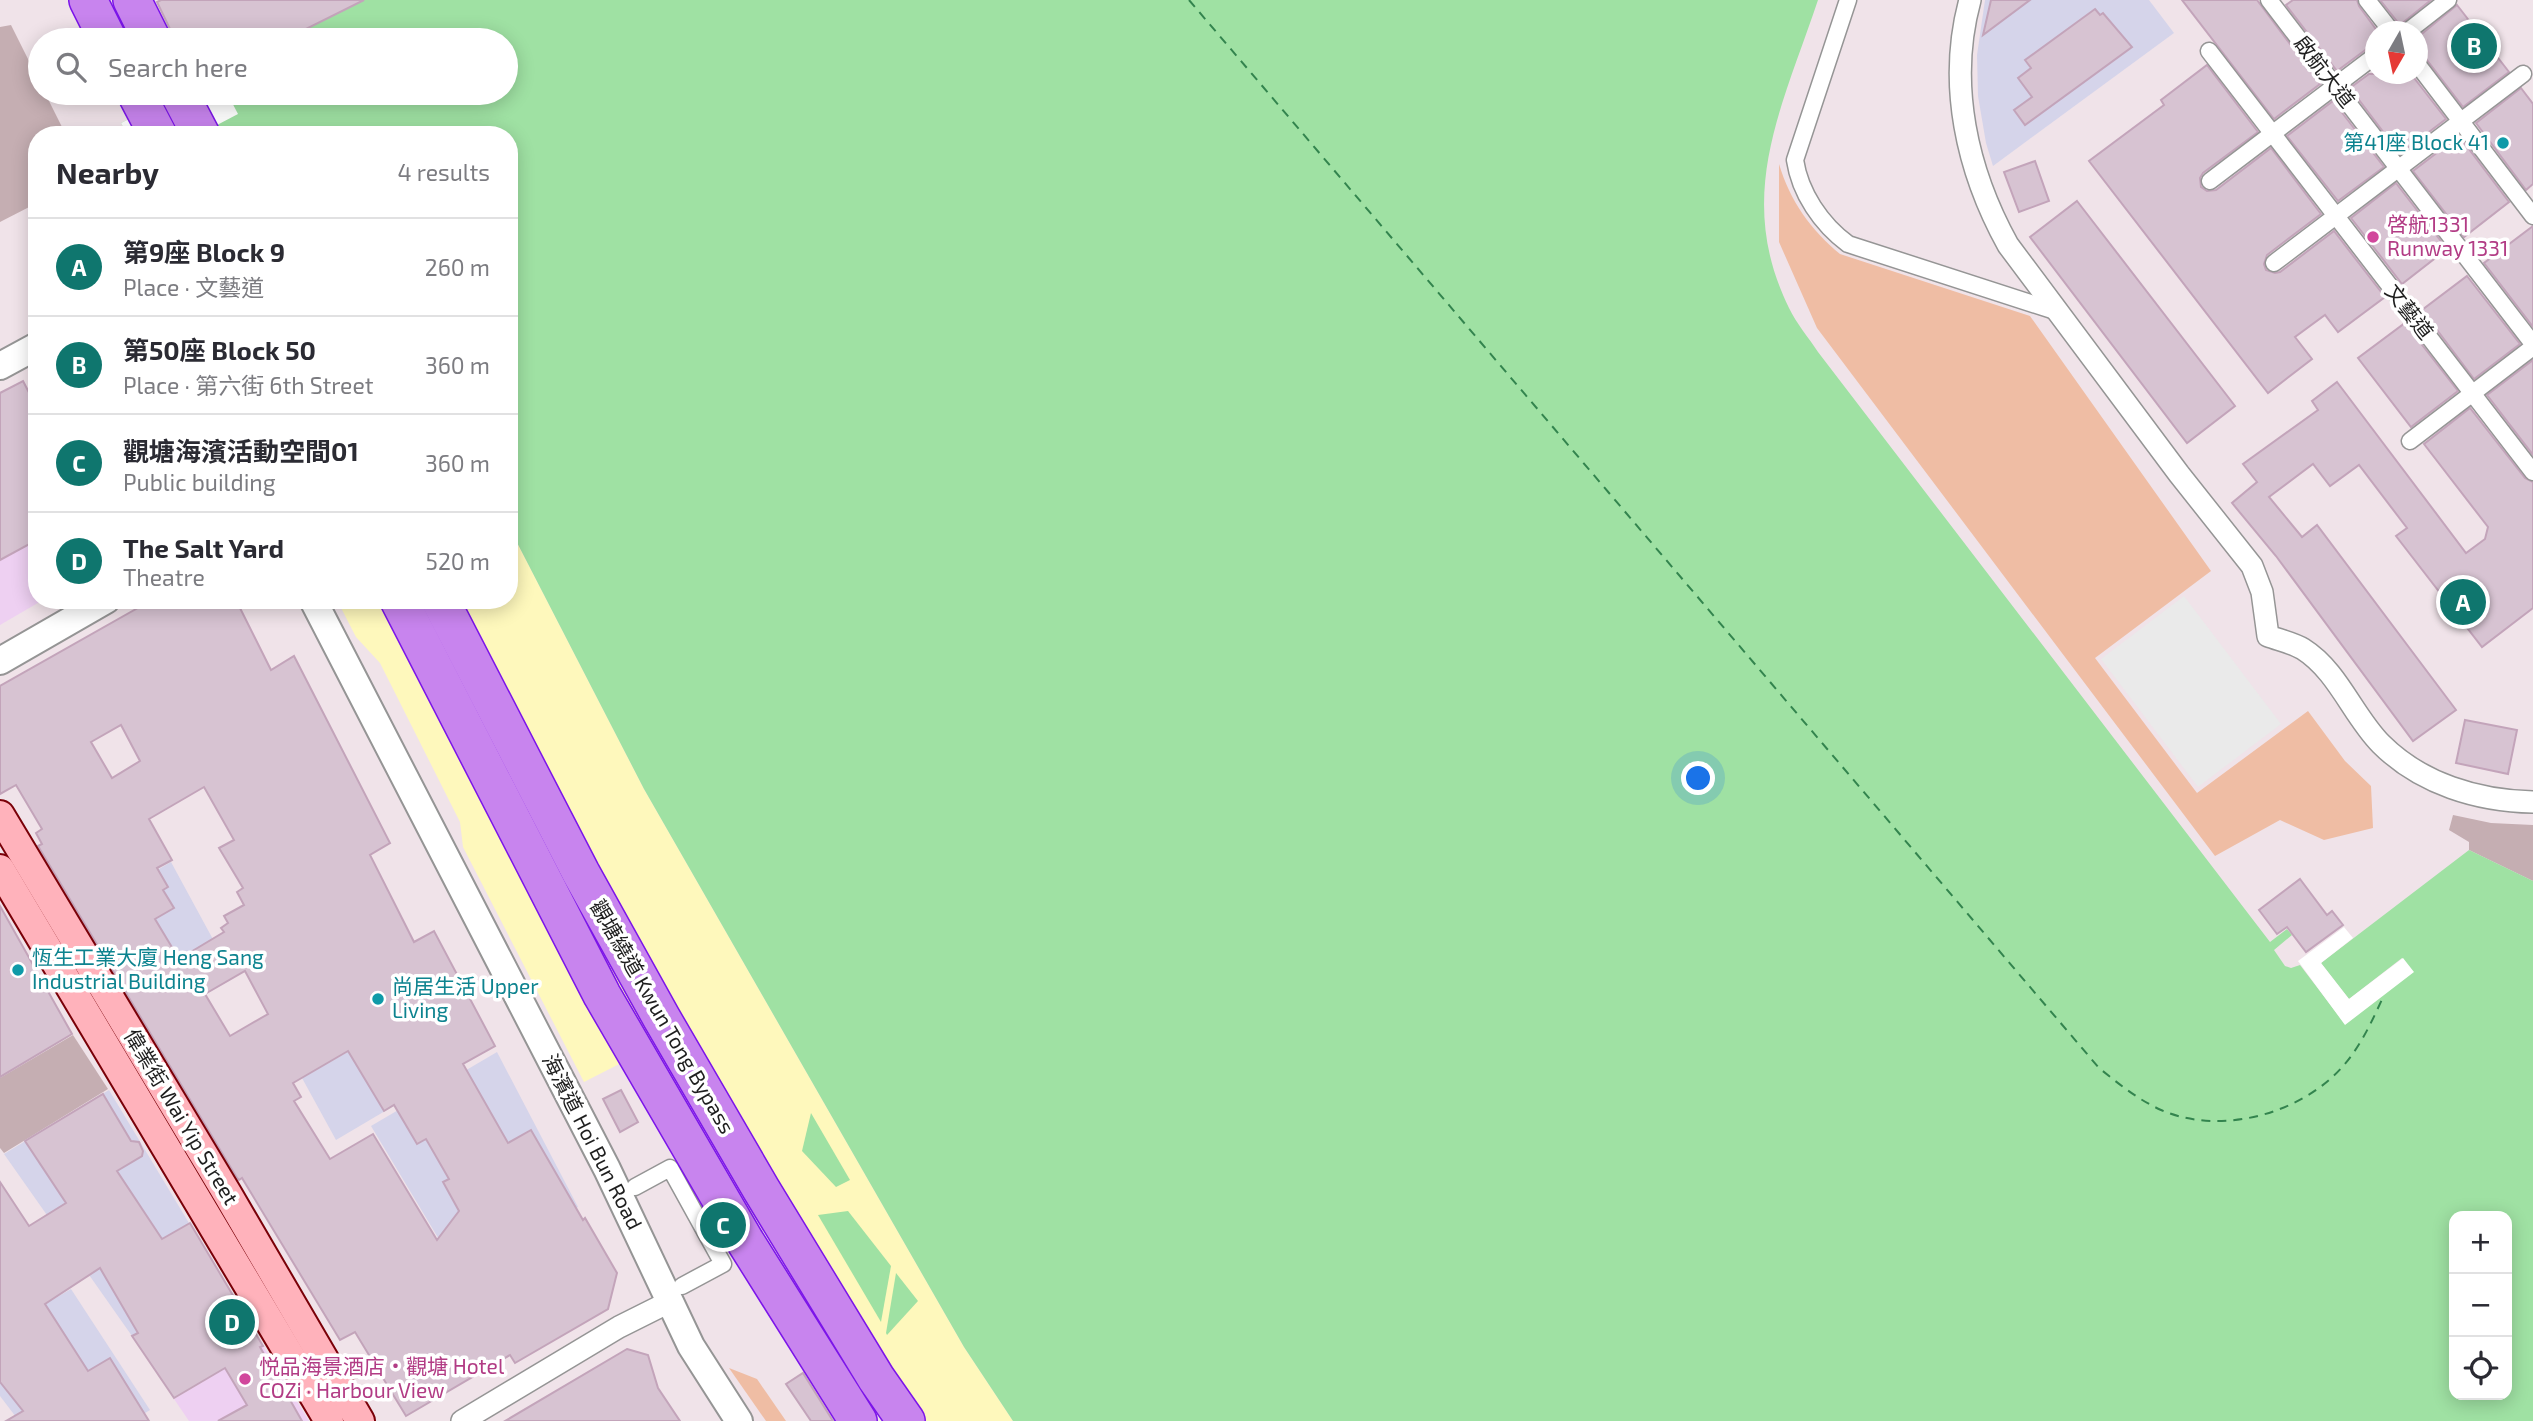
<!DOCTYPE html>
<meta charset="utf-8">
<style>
:root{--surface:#fff;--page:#f2f2f3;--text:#2b2b33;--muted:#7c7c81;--line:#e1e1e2;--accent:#0f766e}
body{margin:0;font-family:"Exo 2","Noto Sans TC",sans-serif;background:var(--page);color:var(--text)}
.controls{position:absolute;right:21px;bottom:21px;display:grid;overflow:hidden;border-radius:14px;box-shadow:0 4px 18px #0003}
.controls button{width:63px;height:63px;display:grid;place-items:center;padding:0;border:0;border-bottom:2px solid var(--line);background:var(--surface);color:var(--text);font:35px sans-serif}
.compass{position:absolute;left:2365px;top:21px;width:63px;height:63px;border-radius:50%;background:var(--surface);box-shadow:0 4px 18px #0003;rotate:189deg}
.you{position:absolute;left:1699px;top:779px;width:24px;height:24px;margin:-18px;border:5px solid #fff;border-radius:50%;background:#1a73e8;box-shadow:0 0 0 10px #1a73e833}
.badge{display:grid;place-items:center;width:46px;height:46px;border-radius:50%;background:var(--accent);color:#fff;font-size:23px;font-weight:700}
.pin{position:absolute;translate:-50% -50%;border:4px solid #fff;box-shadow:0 2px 7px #0006}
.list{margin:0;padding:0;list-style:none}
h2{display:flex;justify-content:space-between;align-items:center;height:91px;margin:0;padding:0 28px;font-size:30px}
h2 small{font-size:23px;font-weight:400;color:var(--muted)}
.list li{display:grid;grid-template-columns:46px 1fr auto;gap:21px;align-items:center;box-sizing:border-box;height:98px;padding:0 28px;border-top:2px solid var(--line)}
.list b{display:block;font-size:26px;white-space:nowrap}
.list p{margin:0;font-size:23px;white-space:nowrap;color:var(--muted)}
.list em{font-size:23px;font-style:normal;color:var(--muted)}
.icon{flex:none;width:38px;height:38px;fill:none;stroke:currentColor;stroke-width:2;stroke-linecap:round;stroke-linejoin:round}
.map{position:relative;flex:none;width:2533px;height:1421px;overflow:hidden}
.search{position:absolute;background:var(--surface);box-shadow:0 4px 18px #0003;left:28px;top:28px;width:490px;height:77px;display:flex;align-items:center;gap:18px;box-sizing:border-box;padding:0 24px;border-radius:38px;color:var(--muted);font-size:26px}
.panel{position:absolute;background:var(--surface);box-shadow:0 4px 18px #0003;left:28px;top:126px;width:490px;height:483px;border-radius:28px}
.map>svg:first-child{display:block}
.commercial{fill:#eed0f2}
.industrial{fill:#d5d4ea}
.construction{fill:#c5aeb2}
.grass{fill:#efbda4}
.park{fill:#fef8bc}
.parking{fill:#eaeaea}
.water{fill:#9fe1a3;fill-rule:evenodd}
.pier{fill:#fff}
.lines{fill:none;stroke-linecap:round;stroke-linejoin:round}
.ferry{stroke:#33844e;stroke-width:2;stroke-dasharray:9 7;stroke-linecap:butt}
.building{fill:#d7c3d2;stroke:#c3a4ba;stroke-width:2;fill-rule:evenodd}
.pedestrian-casing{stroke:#959595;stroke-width:19}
.minor-casing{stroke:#959595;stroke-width:24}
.tertiary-casing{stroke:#959595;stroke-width:30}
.secondary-casing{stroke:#7a0008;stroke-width:32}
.motorway-casing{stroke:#7c15e9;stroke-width:40}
.pedestrian{stroke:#fff;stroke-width:16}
.minor{stroke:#fff;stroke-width:21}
.tertiary{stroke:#fff;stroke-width:26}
.secondary{stroke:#ffb2bb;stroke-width:28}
.motorway{stroke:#c884ee;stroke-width:37}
.culture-dot{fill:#0f9aa8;stroke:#fff;stroke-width:2.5}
.hotel-dot{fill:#d1479c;stroke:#fff;stroke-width:2.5}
.labels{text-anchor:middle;stroke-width:7;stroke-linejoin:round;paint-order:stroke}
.street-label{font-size:21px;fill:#1e1e1e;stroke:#fff}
.culture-label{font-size:21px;fill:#0d838f;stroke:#fff;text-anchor:start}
.hotel-label{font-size:21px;fill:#b23c85;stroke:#fff;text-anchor:start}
</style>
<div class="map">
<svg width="2533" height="1421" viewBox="0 0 2533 1421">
<rect width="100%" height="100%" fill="#f0e3e9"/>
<g class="commercial">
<path d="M37 461V600H43L0 625V466Z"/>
<path d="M263 1346 309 1421H189L174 1399Z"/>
</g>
<g class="industrial">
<path d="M1985 0H2149L2174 33 1993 166 1986 143 1978 96 1977 55Z"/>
<path d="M171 862 234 978 145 1029 121 993 160 968 121 991 74 918Z"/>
<path d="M464 986 495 1046 336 1140 302 1078Z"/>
<path d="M497 1052 578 1207 461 1276 371 1126Z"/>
<path d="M109 1090 225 1283 132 1336 4 1154Z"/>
<path d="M71 1289 150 1410 132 1421H19L0 1396V1330Z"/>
</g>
<g class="construction">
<path d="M11 25 40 83V93H45L66 135H37V203L0 222V27Z"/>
<path d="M2453 815 2491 823 2533 825V881L2469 850V842L2449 830Z"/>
<path d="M73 1035 108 1089 4 1153 0 1148V1078Z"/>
</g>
<g class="grass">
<path d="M1779 164C1790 201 1811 230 1840 254L2030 316 2211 571 2095 658 2197 793 2308 711 2345 761 2371 786 2373 828 2324 840 2280 820 2215 856 1817 328 1779 242Z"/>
<path d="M729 1368 757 1379 786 1421H766Z"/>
</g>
<path class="park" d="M509 527 644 789 964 1347 1013 1421H911L676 1035 584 1082 463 847 460 822 380 663 356 637 337 600H509Z"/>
<path class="parking" d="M2184 596 2281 724 2198 787 2101 659Z"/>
<g class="water">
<path d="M364 0H1818C1782 108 1734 196 1789 308 1796 323 1809 338 1818 352L2270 942 2287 929 2292 935 2274 950 2285 966 2291 968 2300 965 2345 1024 2413 972 2402 958 2349 999 2321 963 2469 850 2533 881V1421H1013L964 1347 644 789 509 527V135H127L121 123 181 93H506V40H284ZM2454 1216H2507V1395H2454Z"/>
<path d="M811 1113 850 1180 836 1187 802 1151Z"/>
<path d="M848 1211 891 1266 881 1322 818 1215Z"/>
<path d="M896 1273 918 1301 887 1335 886 1333Z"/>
</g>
<g class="pier">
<path d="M181 93H227L238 114 198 135H127L121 123Z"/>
<path d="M2344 927 2353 938 2321 963 2349 999 2403 958 2414 972 2345 1025 2298 961Z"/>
</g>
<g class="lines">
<path class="ferry" d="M1189 0 2099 1068C2119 1084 2137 1099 2161 1110 2221 1136 2302 1114 2344 1065 2362 1044 2373 1019 2384 995"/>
</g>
<g class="building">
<path d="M161 0H364L284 40H173L171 31 157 2Z"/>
<path d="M1991 0H2030L1983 35Z"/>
<path d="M2182 0H2257L2320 84 2274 119Z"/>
<path d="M2293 0H2357L2359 6 2378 32H2376V42L2337 71 2286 5Z"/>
<path d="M2380 0H2431L2400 25Z"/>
<path d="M2457 5 2509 72 2463 107 2426 59 2418 51V37Z"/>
<path d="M2095 9 2100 15 2103 13 2132 47 2025 125 2014 110 2032 97 2018 78 2031 68 2025 60Z"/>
<path d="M2207 65 2258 132 2203 173 2200 178 2201 187 2207 191 2216 190 2271 148 2321 214 2267 255 2264 264 2266 270 2275 273 2280 272 2334 231 2385 297 2338 332 2325 315 2295 337 2312 359 2268 393 2089 161 2164 105 2161 100Z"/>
<path d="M2369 74H2411L2446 119 2400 154 2350 88Z"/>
<path d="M2521 88 2533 104V184L2526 190 2476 123Z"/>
<path d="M2333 101 2384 167 2338 201 2287 136Z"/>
<path d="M2459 136 2509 202 2464 237 2413 171Z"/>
<path d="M2035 161 2049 201 2019 212 2004 172Z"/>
<path d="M2396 183 2447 249 2402 284 2351 218Z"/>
<path d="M2077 201 2235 406 2187 443 2030 237Z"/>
<path d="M2533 226V327L2484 263Z"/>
<path d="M2467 276 2520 344 2474 379 2422 310Z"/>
<path d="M2405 323 2458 391 2411 427 2358 358Z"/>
<path d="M2533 360V455L2487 395Z"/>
<path d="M23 381 37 408V540L0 560V393Z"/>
<path d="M2337 382 2466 553 2485 539 2488 527 2424 444 2470 408 2525 478 2533 482V608L2482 647 2396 536 2407 528 2359 465 2330 486 2313 464 2269 497 2302 537 2317 525 2456 710 2413 741 2276 556 2232 503 2257 482 2243 464 2318 410 2312 401Z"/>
<path d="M152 600H236L271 670 294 656 390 843 370 855 414 942 434 931 495 1046 463 1064 508 1143 531 1130 583 1220 585 1218 617 1273 608 1309 515 1363 510 1355 406 1416 355 1332 340 1340 242 1178 239 1180 237 1178 38 846 42 844 36 833 42 829 16 785 0 794V686ZM121 725 140 761 112 778 91 742ZM204 787 234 840 219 848 243 888 237 892 244 905 224 916 228 923 221 928 224 932 179 959 155 919 174 908 163 890 168 887 157 868 172 860 149 819ZM245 971 268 1014 230 1036 205 994ZM348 1051 384 1111 394 1105 417 1144 426 1139 449 1179 443 1182 459 1211 437 1240 373 1134 330 1159 294 1101 301 1097 293 1083Z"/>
<path d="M2465 720 2517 730 2508 774 2456 763Z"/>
<path d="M2300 879 2327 915 2332 911 2343 925 2306 952 2287 927 2277 934 2259 910Z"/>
<path d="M0 906 72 1034 0 1077Z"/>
<path d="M621 1090 638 1122 620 1132 603 1099Z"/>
<path d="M103 1094 131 1141 139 1142 143 1151 142 1156 117 1171 162 1239 190 1223 263 1346 260 1347 302 1421H218L247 1405 225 1368 174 1398 132 1336 138 1333 100 1268 45 1304 88 1371 110 1358 149 1421H6L23 1411 0 1382V1182L29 1226 66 1203 25 1141Z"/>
<path d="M627 1349 648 1355 658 1388 680 1421H505Z"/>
<path d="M803 1373 833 1421H811L786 1384Z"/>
</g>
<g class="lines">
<defs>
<g id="pedestrian">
<path d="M1848 0 1795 160C1800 193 1821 224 1848 244L2058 312"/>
<path d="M2269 0 2533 344"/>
<path d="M2367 0 2392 32"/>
<path d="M2407 32 2448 0"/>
<path d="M2209 51 2533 472"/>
<path d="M2418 65 2533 216"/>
<path d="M2210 181 2376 55"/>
<path d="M2274 263 2523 74"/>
<path d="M2410 441 2533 347"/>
<path d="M635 1187 670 1168 723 1264 682 1286"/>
</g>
<g id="minor">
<path d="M1970 0C1947 84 1967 171 2008 245L2179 474 2252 566 2262 592 2268 636C2279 640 2293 643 2303 649 2338 671 2353 716 2381 744 2421 784 2478 801 2533 802"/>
<path d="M462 1421 619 1327 671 1301"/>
</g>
<g id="tertiary">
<path d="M0 366 37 346"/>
<path d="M313 600 607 1169 691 1346 739 1421"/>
<path d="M0 661 106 600"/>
</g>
<g id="secondary">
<path d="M0 815 228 1195 360 1421"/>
<path d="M0 869 329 1421"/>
</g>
<g id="motorway">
<path d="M88 0 108 40"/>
<path d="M132 0 152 40"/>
<path d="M136 93 158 135"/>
<path d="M179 93 201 135"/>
<path d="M399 600 602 995 745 1241 858 1421"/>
<path d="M440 600 581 873 661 1017 761 1189 876 1378 906 1421"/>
</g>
</defs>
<use href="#pedestrian" class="pedestrian-casing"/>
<use href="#minor" class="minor-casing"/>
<use href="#tertiary" class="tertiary-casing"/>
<use href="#secondary" class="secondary-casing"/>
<use href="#motorway" class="motorway-casing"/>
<use href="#pedestrian" class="pedestrian"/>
<use href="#minor" class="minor"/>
<use href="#tertiary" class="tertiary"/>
<use href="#secondary" class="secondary"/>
<use href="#motorway" class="motorway"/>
</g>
<g class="culture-dot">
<circle cx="2503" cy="143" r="7"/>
<circle cx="18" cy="970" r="7"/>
<circle cx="378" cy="999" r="7"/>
</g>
<g class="hotel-dot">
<circle cx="2373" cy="237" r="7"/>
<circle cx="245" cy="1379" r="7"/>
</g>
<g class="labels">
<g class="street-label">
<text transform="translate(2324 72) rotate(52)" y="7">啟航大道</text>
<text transform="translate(2409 312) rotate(52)" y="7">文藝道</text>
<text transform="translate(662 1017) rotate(60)" y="7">觀塘繞道 Kwun Tong Bypass</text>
<text transform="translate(181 1117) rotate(59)" y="7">偉業街 Wai Yip Street</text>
<text transform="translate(592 1142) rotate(63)" y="7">海濱道 Hoi Bun Road</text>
</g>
<g class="culture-label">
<text x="2489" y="150" text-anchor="end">第41座 Block 41</text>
<text x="32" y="965">恆生工業大廈 Heng Sang<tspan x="32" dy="24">Industrial Building</tspan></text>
<text x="392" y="994">尚居生活 Upper<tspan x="392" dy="24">Living</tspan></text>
</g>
<g class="hotel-label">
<text x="2387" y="232">啓航1331<tspan x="2387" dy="24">Runway 1331</tspan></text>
<text x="259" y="1374">悦品海景酒店‧觀塘 Hotel<tspan x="259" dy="24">COZi ∙ Harbour View</tspan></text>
</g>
</g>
</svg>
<div class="controls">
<button>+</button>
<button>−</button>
<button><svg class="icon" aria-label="locate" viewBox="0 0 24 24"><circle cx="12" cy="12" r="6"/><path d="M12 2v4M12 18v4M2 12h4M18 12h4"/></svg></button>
</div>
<svg class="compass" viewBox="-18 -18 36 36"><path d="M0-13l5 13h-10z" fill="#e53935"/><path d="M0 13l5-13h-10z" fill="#7c7c81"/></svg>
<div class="you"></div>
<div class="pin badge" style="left:2463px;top:602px">A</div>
<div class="pin badge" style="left:2474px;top:46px">B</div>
<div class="pin badge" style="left:723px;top:1225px">C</div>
<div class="pin badge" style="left:232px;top:1322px">D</div>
<div class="search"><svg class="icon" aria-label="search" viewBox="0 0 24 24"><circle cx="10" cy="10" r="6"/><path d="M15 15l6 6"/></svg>Search here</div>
<section class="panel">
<h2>Nearby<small>4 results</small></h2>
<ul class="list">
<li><span class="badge">A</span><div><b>第9座 Block 9</b><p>Place · 文藝道</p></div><em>260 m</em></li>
<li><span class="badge">B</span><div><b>第50座 Block 50</b><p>Place · 第六街 6th Street</p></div><em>360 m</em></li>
<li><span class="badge">C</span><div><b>觀塘海濱活動空間01</b><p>Public building</p></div><em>360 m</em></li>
<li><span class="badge">D</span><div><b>The Salt Yard</b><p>Theatre</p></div><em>520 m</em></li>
</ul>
</section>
</div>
